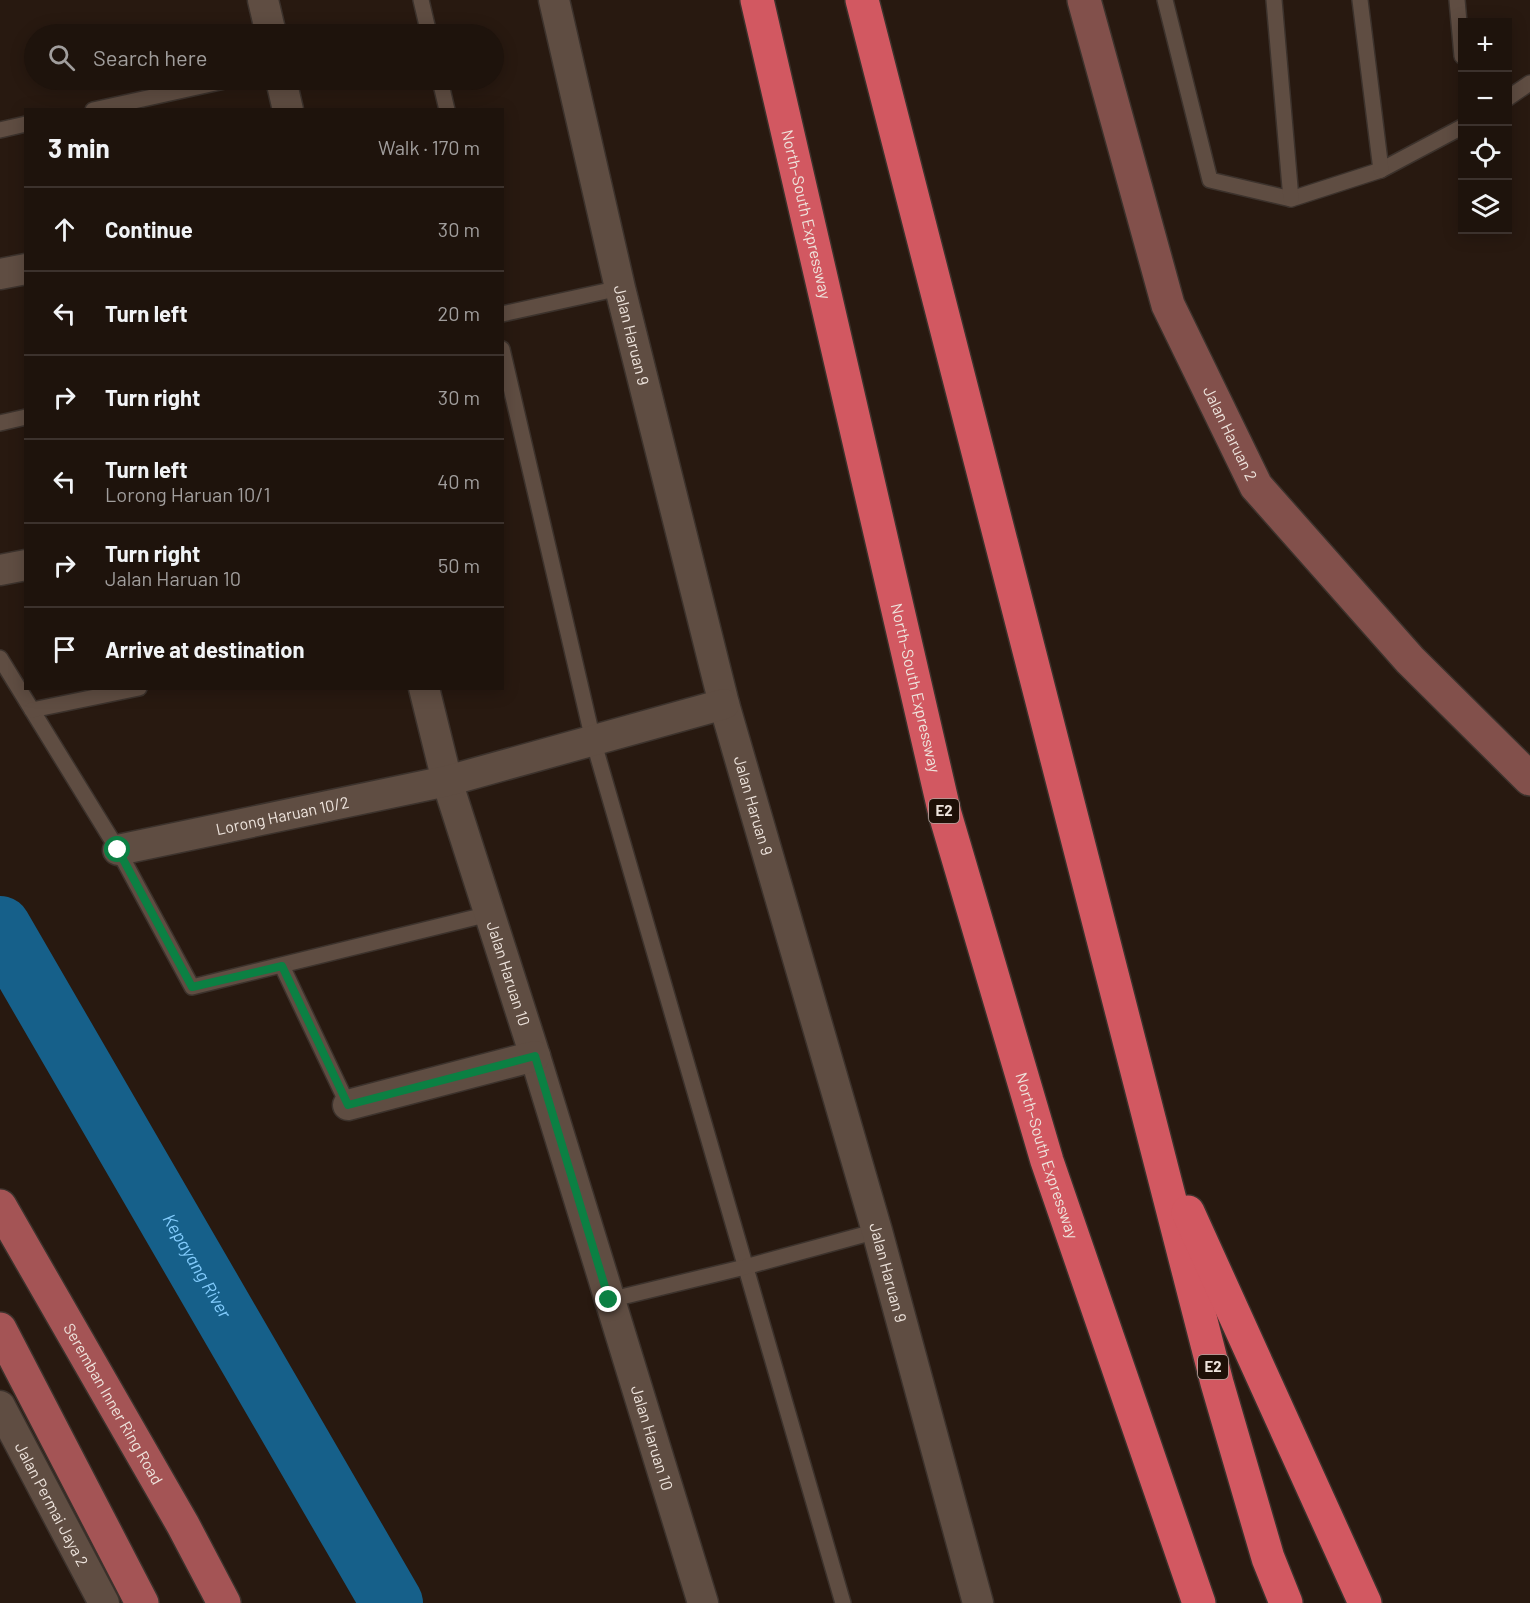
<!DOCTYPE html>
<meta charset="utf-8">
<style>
:root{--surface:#1e130c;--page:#2b201a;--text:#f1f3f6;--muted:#a19e9d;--line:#3c322d}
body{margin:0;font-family:Barlow,sans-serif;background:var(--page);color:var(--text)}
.controls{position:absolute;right:18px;top:18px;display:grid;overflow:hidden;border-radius:0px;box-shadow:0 3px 15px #0003}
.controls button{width:54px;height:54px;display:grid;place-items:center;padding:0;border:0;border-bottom:2px solid var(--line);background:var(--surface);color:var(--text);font:30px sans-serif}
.stop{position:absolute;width:18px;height:18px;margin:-14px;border:4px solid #0b8043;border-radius:50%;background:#fff}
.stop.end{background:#0b8043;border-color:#fff;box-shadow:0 2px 6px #0008}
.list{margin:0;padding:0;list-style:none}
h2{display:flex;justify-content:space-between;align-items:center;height:78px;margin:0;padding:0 24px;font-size:26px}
h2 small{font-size:20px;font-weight:400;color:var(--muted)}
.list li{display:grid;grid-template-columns:39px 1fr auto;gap:18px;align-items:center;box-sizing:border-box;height:84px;padding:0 24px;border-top:2px solid var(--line)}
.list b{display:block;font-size:22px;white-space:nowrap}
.list p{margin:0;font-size:20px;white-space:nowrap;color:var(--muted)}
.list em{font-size:20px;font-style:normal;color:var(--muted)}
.icon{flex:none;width:33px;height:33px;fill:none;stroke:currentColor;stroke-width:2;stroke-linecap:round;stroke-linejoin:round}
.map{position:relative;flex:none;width:1530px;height:1603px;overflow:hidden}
.search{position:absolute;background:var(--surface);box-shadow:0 3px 15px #0003;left:24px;top:24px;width:480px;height:66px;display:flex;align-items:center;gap:15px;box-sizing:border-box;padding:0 21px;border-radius:33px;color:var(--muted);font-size:22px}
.panel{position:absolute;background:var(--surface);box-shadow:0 3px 15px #0003;left:24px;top:108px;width:480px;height:582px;border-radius:0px}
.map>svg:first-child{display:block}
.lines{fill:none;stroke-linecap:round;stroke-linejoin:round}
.river{stroke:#16608a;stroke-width:62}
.lane-casing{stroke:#3c322c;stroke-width:18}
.street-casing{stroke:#3c322c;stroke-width:33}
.secondary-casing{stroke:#3c322c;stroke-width:36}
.primary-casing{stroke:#3c322c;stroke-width:36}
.highway-casing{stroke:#3c322c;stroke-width:36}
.lane{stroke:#5f4d42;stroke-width:15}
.street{stroke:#5f4d42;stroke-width:30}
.secondary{stroke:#82504b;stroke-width:33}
.primary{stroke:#a45455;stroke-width:33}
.highway{stroke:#d25861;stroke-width:33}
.route{stroke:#0b8043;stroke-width:8}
.labels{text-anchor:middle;stroke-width:6;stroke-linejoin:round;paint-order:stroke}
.shield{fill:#1e1007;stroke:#b0a49d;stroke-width:1.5}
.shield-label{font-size:15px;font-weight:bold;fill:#eee4dd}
.street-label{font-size:16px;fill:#eee4dd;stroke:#1e1007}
.water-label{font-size:18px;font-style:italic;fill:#82cbfc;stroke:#1e1007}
</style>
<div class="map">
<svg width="1530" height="1603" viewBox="0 0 1530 1603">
<rect width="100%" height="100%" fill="#281910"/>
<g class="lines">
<path class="river" id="s1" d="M0 927 392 1603"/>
<defs>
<g id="lane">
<path d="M421 0 429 34"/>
<path d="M1165 0 1210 180 1291 199 1381 170 1462 127"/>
<path d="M1274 0 1291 199"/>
<path d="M1360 0 1381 170"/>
<path d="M1457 0 1462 56"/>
<path d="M440 80 447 110"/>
<path d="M1508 98 1530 83"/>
<path d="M93 110 229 80"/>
<path d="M0 130 26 124"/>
<path d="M502 314 620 288"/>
<path d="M502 349 593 740 843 1603"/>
<path d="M0 423 26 417"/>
<path d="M0 658 118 850 192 987 489 914"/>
<path d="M32 710 139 688"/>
<path d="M282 966 348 1105"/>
<path d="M609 1300 745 1267 877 1231"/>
</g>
<g id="street">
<path d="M263 0 271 34"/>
<path id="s2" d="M554 0 620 288 724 704 877 1231 978 1603"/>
<path d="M281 80 288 110"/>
<path d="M0 274 26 269"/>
<path d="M0 570 26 565"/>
<path id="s3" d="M424 688 447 781 535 1056 703 1603"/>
<path id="s4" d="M118 850 447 781 724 704"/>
<path d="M348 1105 535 1056"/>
<path id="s5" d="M0 1406 104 1603"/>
</g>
<g id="secondary">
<path id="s6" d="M1084 0 1168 305 1256 486 1410 660 1530 779"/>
</g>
<g id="primary">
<path id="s7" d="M0 1206 183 1525 224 1603"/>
<path d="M0 1329 142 1603"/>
</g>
<g id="highway">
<path id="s8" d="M757 0 945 814 1047 1161 1199 1603"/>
<path d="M862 0 1217 1383 1268 1558 1286 1603"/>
<path d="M1188 1212 1365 1603"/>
</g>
</defs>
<use href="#lane" class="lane-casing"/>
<use href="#street" class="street-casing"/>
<use href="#secondary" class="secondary-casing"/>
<use href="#primary" class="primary-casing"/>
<use href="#highway" class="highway-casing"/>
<use href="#lane" class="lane"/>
<use href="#street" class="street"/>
<use href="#secondary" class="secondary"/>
<use href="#primary" class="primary"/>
<use href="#highway" class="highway"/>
</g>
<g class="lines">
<path class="route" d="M118 850 192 987 282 966 348 1105 535 1056 609 1300"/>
</g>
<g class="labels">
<g class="shield">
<rect x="929" y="799" width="30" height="24" rx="4.5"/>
<rect x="1198" y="1355" width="30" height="24" rx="4.5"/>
</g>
<g class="shield-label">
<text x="944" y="816">E2</text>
<text x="1213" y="1372">E2</text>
</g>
<g class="street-label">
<text dy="6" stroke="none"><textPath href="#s8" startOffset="220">North–South Expressway</textPath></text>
<text dy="6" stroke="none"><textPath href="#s2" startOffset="344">Jalan Haruan 9</textPath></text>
<text dy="6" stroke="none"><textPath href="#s6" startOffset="459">Jalan Haruan 2</textPath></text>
<text dy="6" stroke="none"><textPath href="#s8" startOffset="706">North–South Expressway</textPath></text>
<text dy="6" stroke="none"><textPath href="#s2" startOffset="830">Jalan Haruan 9</textPath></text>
<text dy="6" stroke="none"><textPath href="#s4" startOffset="168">Lorong Haruan 10/2</textPath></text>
<text dy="6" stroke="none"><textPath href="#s3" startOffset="298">Jalan Haruan 10</textPath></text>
<text dy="6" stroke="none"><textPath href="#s8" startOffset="1192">North–South Expressway</textPath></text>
<text dy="6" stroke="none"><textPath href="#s2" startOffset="1316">Jalan Haruan 9</textPath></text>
<text dy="6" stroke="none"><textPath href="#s7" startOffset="228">Seremban Inner Ring Road</textPath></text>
<text dy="6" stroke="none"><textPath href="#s3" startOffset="784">Jalan Haruan 10</textPath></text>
<text dy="6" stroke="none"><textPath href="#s5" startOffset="111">Jalan Permai Jaya 2</textPath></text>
</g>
<g class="water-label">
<text dy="6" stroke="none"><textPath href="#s1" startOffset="392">Kepayang River</textPath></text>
</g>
</g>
</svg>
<div class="controls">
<button>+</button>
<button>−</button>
<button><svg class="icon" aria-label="locate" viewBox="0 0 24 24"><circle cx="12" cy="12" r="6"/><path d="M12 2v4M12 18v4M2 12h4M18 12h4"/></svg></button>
<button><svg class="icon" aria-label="layers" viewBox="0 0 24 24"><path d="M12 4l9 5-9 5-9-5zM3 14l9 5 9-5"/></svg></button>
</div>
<div class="stop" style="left:118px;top:850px"></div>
<div class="stop end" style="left:609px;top:1300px"></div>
<div class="search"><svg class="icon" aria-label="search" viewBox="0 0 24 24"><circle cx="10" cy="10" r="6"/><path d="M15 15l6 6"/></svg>Search here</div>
<section class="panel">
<h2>3 min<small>Walk · 170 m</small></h2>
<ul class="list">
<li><svg class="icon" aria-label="ahead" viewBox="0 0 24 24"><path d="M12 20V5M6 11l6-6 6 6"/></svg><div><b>Continue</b></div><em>30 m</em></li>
<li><svg class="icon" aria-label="left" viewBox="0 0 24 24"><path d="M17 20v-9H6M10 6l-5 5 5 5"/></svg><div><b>Turn left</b></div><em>20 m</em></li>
<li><svg class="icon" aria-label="right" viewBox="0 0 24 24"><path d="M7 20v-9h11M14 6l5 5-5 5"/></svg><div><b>Turn right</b></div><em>30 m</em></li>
<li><svg class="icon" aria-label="left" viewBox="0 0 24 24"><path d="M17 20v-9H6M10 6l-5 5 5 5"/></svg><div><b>Turn left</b><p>Lorong Haruan 10/1</p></div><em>40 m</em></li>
<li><svg class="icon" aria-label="right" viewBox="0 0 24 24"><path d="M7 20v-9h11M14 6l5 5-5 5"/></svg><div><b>Turn right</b><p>Jalan Haruan 10</p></div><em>50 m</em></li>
<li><svg class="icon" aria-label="arrive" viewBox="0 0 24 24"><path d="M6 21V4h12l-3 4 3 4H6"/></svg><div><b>Arrive at destination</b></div></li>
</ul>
</section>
</div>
